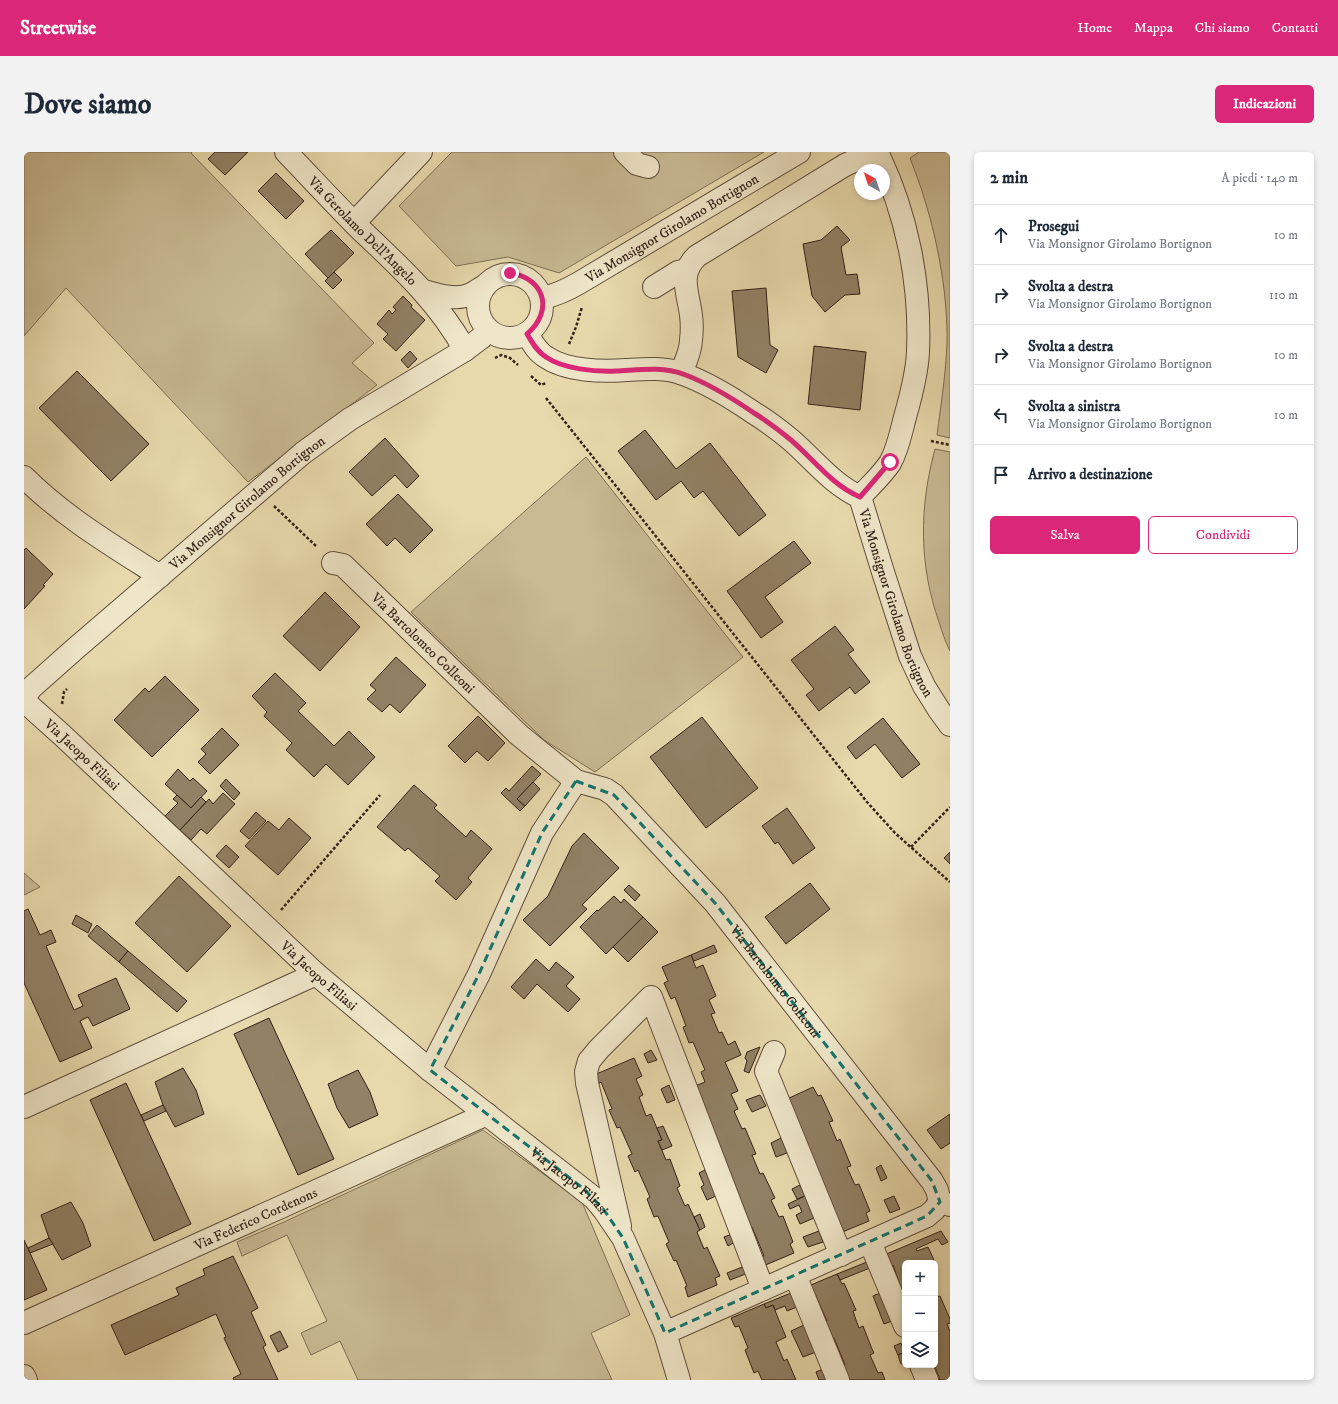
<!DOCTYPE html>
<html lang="it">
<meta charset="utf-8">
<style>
:root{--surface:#fff;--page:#f2f2f3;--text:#1f2937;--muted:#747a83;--line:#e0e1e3;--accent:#db2777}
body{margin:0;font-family:"IM FELL DW Pica",serif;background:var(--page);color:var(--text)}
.controls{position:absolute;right:12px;bottom:12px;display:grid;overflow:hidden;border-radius:6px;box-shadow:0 2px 6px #0003}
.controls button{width:36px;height:36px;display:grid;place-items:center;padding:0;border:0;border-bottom:1px solid var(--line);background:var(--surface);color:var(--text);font:20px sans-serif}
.compass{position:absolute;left:830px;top:12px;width:36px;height:36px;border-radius:50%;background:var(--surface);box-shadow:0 2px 6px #0003;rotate:320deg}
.stop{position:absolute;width:12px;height:12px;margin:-9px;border:3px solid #db2777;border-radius:50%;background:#fff}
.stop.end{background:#db2777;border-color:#fff;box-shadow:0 1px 4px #0008}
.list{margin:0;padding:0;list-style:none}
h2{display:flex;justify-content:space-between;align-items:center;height:52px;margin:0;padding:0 16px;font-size:17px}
h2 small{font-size:13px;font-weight:400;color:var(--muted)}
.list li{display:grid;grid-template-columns:26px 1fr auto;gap:12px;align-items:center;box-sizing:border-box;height:60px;padding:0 16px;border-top:1px solid var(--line)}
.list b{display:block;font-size:15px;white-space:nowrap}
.list p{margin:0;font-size:13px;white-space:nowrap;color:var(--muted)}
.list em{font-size:13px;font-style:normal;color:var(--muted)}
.actions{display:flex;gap:8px;padding:12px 16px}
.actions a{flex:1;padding:9px 0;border:1px solid var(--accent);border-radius:6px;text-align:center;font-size:14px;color:var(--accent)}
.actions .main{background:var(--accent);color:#fff}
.icon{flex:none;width:22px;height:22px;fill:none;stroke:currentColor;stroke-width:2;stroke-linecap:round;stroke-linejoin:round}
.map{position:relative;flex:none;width:926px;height:1228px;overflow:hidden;border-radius:6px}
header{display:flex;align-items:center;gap:24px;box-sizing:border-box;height:56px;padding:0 20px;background:var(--accent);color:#fff}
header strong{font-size:19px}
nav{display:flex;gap:22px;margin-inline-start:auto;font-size:14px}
.intro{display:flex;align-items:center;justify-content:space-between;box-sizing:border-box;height:96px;padding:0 24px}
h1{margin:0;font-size:28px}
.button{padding:10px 18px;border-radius:6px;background:var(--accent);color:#fff;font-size:14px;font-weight:700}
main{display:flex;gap:24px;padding:0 24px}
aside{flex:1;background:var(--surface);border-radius:6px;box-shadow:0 2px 6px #0003}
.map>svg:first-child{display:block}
.green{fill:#c8ba93;stroke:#7e6e56}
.building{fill:#918165;stroke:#332118}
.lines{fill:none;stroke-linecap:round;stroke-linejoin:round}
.minor-casing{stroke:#604f3d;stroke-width:24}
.path{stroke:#332118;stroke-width:2.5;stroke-dasharray:3 2;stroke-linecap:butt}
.minor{stroke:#efe6c9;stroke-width:22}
.route{stroke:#db2777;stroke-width:5}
.marked{fill:none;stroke:#0f766e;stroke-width:3;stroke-dasharray:8 5;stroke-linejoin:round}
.labels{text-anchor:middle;stroke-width:3;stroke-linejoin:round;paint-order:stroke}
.street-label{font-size:14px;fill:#332118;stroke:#efe6c9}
</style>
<header>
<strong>Streetwise</strong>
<nav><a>Home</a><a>Mappa</a><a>Chi siamo</a><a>Contatti</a></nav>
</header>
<div class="intro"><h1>Dove siamo</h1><a class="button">Indicazioni</a></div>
<main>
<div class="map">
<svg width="926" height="1228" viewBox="0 0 926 1228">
<rect width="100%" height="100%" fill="#e7d9ac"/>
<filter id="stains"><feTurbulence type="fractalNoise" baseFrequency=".005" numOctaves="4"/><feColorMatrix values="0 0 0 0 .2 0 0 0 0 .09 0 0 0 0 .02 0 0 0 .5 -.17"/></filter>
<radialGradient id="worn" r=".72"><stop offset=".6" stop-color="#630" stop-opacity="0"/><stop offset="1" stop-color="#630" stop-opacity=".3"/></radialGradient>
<g class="green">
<path d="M0 0H168L167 1 350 191 328 211 353 233 224 330 42 136 0 184Z"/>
<path d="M428 0H740L535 121 484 105 432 114 375 54Z"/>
<path d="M895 0H926V286L913 283C917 252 922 221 923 190 924 146 914 90 901 49 897 34 891 20 886 6Z"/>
<path d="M911 297 926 300V499C921 489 918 480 915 470 895 413 895 356 911 297Z"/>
<path d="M562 305 719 505 571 620 520 588 387 460Z"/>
<path d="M0 721 16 735 0 743Z"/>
<path d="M459 978 558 1050 606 1163 567 1181 588 1228H334L316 1189 287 1203 277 1181 303 1169 263 1083 218 1104 213 1090 260 1070Z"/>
</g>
<g class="building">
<path d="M191 0H224L201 23 184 7Z"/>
<path d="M252 21 280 49 262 67 234 39Z"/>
<path d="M813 74 826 88 817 95 822 123 833 122 836 142 821 143 801 160 788 144 779 92 797 88Z"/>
<path d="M307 78 330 101 304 126 281 102Z"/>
<path d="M310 120 318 128 309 137 301 129Z"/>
<path d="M742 136 746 193 754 198 742 221 714 205 708 139Z"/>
<path d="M379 144 388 153 387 155 401 168 372 199 359 187 364 182 353 172 365 158 368 162 372 158 369 155Z"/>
<path d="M790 194 842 200 836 258 784 252Z"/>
<path d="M386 199 393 207 384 216 377 208Z"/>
<path d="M53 219 125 292 87 329 15 256Z"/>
<path d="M621 278 652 317 686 291 742 363 715 384 679 339 670 346 657 329 632 348 594 299Z"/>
<path d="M361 286 395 324 383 336 371 323 348 344 325 320Z"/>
<path d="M374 342 409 378 386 401 371 386 363 394 342 372Z"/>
<path d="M770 389 787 411 741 445 759 470 737 486 703 439Z"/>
<path d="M2 396 29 422 19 433 21 434 0 457V398Z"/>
<path d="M301 440 336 475 296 519 259 484Z"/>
<path d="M811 474 830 498 824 502 846 530 831 542 826 535 795 559 782 543 790 537 767 508Z"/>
<path d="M372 505 402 533 376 561 366 552 358 560 343 547 352 538 346 533Z"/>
<path d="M251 521 282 551 274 559 310 594 325 579 351 605 324 633 302 612 290 625 262 598 268 591 240 564 243 560 228 544Z"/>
<path d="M141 524 175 558 128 605 90 568 121 536 125 540Z"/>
<path d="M454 564 481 591 464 609 453 599 441 611 424 594Z"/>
<path d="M678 565 734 636 682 676 626 605Z"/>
<path d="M859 566 896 612 878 626 851 592 832 607 823 595Z"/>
<path d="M198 576 215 593 186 622 174 610 182 602 177 597Z"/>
<path d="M508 614 517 622 493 647 501 654 496 659 477 641 482 636 485 639Z"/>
<path d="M154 617 166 629 169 626 183 639 167 656 141 632Z"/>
<path d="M202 627 216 641 210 648 196 634Z"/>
<path d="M509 630 516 637 501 654 493 647Z"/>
<path d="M390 633 413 653 410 656 442 685 447 678 468 697 444 726 448 730 432 748 411 729 416 724 384 696 381 699 353 675Z"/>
<path d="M199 641 211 652 183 682 177 677 167 688 156 678 185 647 189 652Z"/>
<path d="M153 643 167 656 177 645 182 650 156 678 141 664 154 651 149 647Z"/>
<path d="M763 656 791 696 769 712 754 690 751 692 738 674Z"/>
<path d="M232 660 242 669 225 687 216 679Z"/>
<path d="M265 666 287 686 254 723 221 694 244 669 255 678Z"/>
<path d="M560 681 595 716 558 753 563 757 526 794 499 768 524 744 548 694Z"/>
<path d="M202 693 215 705 205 716 192 704Z"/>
<path d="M926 700V712L920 706Z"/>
<path d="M155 724 207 774 163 820 111 771Z"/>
<path d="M786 731 806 757 762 792 741 765Z"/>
<path d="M605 733 616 743 611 749 600 738Z"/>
<path d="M590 744 597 751 600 747 619 765 582 802 556 775 573 758 574 759Z"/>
<path d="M4 757 16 783 27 778 32 790 22 794 50 858 59 854 54 843 92 826 106 857 69 874 64 865 56 869 68 896 36 910 0 831V759Z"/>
<path d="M52 763 68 772 64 781 48 772Z"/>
<path d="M619 765 634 780 604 810 589 795Z"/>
<path d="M73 773 104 799 95 810 64 784Z"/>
<path d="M690 793 693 800 670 809 667 803Z"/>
<path d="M104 799 163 849 153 860 95 810Z"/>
<path d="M667 803 672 816 679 813 692 844 685 848 691 861 687 862 695 881 698 880 704 893 711 889 717 903 701 910 714 939 707 942 714 957 710 959 718 977 721 976 732 1002 728 1003 736 1022 739 1021 751 1046 747 1048 755 1065 759 1064 769 1090 766 1092 770 1101 739 1114 736 1105 740 1104 728 1075 724 1077 718 1061 721 1060 710 1032 666 936 681 930 677 920 681 918 669 890 665 891 659 875 662 874 651 845 647 847 640 831 644 829 638 815Z"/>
<path d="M512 807 525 819 532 810 550 825 542 834 556 847 544 860 513 832 500 847 487 835Z"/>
<path d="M245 866 310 1007 274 1023 210 882Z"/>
<path d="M736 895 725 921 720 919 723 909 721 906 723 900Z"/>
<path d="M627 898 633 908 624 911 620 902Z"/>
<path d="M610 906 618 924 612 927 619 943 615 945 622 964 627 962 638 988 634 989 642 1008 646 1007 656 1034 653 1036 661 1054 664 1052 676 1078 673 1080 680 1097 683 1095 696 1124 691 1126 693 1133 664 1145 661 1135 663 1134 652 1108 650 1109 642 1092 645 1090 634 1064 630 1065 623 1047 626 1045 614 1018 611 1020 604 1004 608 1002 596 975 593 976 585 958 588 957 577 930 574 932 570 923Z"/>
<path d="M159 916 172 938 180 962 151 975 139 953 131 930Z"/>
<path d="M334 918 346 940 354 963 325 976 313 956 304 932Z"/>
<path d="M102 931 167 1072 130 1089 66 948Z"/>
<path d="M645 933 651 948 643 951 637 937Z"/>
<path d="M789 935 794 944 797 943 809 969 805 970 813 989 816 987 827 1014 823 1015 831 1033 835 1032 846 1059 842 1061 845 1069 816 1081 761 948Z"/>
<path d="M736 943 742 954 728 960 722 948Z"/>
<path d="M139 953 142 959 120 969 117 963Z"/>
<path d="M926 962V991L917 997 903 978Z"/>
<path d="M639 974 648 994 638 998 634 989 638 988 633 976Z"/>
<path d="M757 986 763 1001 752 1005 747 991Z"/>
<path d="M857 1013 863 1026 857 1029 852 1016Z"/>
<path d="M681 1018 692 1044 683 1048 677 1035 680 1033 675 1021Z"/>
<path d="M776 1033 781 1044 773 1047 768 1037Z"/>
<path d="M781 1044 790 1066 776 1072 772 1063 778 1060 775 1053 766 1057 764 1052Z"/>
<path d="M870 1044 876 1057 866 1061 860 1048Z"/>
<path d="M47 1050 59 1071 67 1094 38 1108 25 1086 17 1063Z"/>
<path d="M676 1062 681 1075 676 1078 670 1065Z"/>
<path d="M795 1079 799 1090 784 1095 779 1085Z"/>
<path d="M917 1079 924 1090 918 1093 914 1087 892 1097 893 1099 904 1095 910 1108 902 1111H881V1154L871 1132 875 1130 869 1113 865 1115 860 1103Z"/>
<path d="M708 1082 711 1090 704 1094 700 1085Z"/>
<path d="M25 1086 29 1092 6 1101 4 1096Z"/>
<path d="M0 1088 23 1138 0 1148Z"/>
<path d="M209 1104 234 1156 227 1160 242 1193 239 1195 254 1228H210L209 1226 217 1222 200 1186 202 1185 192 1162 101 1203 87 1173 155 1143 152 1136 181 1123 179 1117Z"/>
<path d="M843 1110 846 1116 816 1128 813 1122Z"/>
<path d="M721 1114 724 1121 706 1128 703 1121Z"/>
<path d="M813 1122 818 1132 820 1131 832 1158 829 1159 832 1168 835 1176 839 1174 848 1197 850 1201 846 1203 854 1221 858 1220 861 1228H823L817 1215 821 1213 810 1186 806 1187 799 1170 803 1169 791 1142 786 1144 782 1135Z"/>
<path d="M767 1141 773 1155 763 1159 761 1154 751 1158 749 1153 742 1156 740 1152Z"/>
<path d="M856 1141 868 1169 860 1172 849 1144Z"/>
<path d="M911 1143 912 1145 916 1144 926 1167V1171L923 1172 926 1179V1228H914L916 1227 910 1213H911Z"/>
<path d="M740 1152 742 1156 749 1153 754 1166 762 1185 752 1190 760 1209 763 1207 772 1228H738L734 1219 730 1221 721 1198 724 1196 715 1174 711 1175 707 1166Z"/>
<path d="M780 1173 792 1200 779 1205 767 1179Z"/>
<path d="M256 1179 264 1195 254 1200 246 1184Z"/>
<path d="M877 1191 881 1200 874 1203 870 1194Z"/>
<path d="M881 1200V1211L877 1212 874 1203Z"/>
<path d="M799 1217 804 1228H795L792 1220Z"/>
</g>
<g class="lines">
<defs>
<g id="minor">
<path id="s1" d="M262 0C287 26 311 52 336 77 376 115 414 149 441 198"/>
<path d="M601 0 613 12 624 15"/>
<path d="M330 71 397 0"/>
<circle cx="486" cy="154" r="32"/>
<path d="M630 135 654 120 663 118"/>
<path d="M400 139C414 143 433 149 447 142 452 140 456 136 461 134"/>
<path id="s2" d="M519 146C532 143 543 138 555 131L775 0"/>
<path id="s3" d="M503 182C508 190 513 200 522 205 542 219 578 220 602 218 620 217 641 215 659 222 684 231 708 246 730 261 743 269 755 278 767 288 790 308 808 332 836 345L859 420 886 504 900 534 915 558 926 573"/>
<path d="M657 221C661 211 667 199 667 188 668 180 668 171 667 163 664 140 654 122 673 104L821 13 849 0"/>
<path d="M0 325C40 365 89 394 136 424"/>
<path d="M836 345C846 334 858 323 866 311 874 297 877 280 881 265 887 244 893 222 894 200 897 132 883 61 853 0"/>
<path id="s4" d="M309 411 319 413 495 583 552 629"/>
<path id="s5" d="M0 546 7 536 52 496 279 301 326 267 441 198 457 186 464 178"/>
<path id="s6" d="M0 549 38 583 292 822 406 918 570 1046 580 1058 599 1086 641 1181 655 1228"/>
<path d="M750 900 742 919 817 1103"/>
<path id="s7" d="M406 918 455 822 518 681 552 629 581 637 590 643 691 751 908 1029 913 1038 916 1050 926 1053"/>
<path d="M0 955 292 822"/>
<path d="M596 1074 563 931 562 920 565 909 575 897 627 845 739 1137"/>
<path d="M846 1090 881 1174"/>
<path d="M771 1123 814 1228"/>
<path id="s8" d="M0 1171 463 962"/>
<path d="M641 1181 903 1064 910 1058 916 1050"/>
<path d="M897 1213 903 1228"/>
<path d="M0 1224 2 1228"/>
</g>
</defs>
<use href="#minor" class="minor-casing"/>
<g class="path">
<path d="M545 192 552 175 558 155"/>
<path d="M471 206 477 203 486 206 494 213"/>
<path d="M507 224 517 233 522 231"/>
<path d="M522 246 843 650 871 681 926 730"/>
<path d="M907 289 926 293"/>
<path d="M250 354 293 395"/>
<path d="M38 552 40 540 43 537"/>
<path d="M887 695 926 655"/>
<path d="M257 758 356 643"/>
</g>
<use href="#minor" class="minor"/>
</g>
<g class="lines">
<path class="route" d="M486 121C521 126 530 159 503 182 508 190 513 200 522 205 539 217 572 220 592 219 614 218 638 214 659 222 684 231 708 246 730 261 743 269 755 278 767 288 790 308 808 333 836 345L866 310"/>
</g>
<path class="marked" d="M552 629 590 643 691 751 908 1029 916 1050 903 1064 641 1181 599 1086 580 1058 560 1037 406 918 455 822 518 681Z"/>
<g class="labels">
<g class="street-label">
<text dy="5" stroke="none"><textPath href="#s2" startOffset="147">Via Monsignor Girolamo Bortignon</textPath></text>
<text dy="5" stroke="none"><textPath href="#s1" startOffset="110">Via Gerolamo Dell'Angelo</textPath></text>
<text dy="5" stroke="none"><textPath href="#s5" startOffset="297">Via Monsignor Girolamo Bortignon</textPath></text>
<text dy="5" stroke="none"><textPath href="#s3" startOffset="499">Via Monsignor Girolamo Bortignon</textPath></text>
<text dy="5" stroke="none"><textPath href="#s4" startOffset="122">Via Bartolomeo Colleoni</textPath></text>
<text dy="5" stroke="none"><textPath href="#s6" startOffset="79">Via Jacopo Filiasi</textPath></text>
<text dy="5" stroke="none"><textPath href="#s6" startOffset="403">Via Jacopo Filiasi</textPath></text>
<text dy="5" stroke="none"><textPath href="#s7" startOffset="612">Via Bartolomeo Colleoni</textPath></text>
<text dy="5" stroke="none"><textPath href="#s6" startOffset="727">Via Jacopo Filiasi</textPath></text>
<text dy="5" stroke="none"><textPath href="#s8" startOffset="254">Via Federico Cordenons</textPath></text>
</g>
</g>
<rect width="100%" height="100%" filter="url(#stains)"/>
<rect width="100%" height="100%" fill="url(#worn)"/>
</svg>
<div class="controls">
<button>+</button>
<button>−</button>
<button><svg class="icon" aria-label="layers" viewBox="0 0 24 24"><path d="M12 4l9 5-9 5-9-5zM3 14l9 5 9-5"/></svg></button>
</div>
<svg class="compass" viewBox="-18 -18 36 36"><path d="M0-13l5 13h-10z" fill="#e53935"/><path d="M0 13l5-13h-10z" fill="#747a83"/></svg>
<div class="stop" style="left:866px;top:310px"></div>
<div class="stop end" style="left:486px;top:121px"></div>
</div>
<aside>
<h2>2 min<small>A piedi · 140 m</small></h2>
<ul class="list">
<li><svg class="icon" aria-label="ahead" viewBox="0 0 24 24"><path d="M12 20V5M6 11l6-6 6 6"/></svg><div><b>Prosegui</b><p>Via Monsignor Girolamo Bortignon</p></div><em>10 m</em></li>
<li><svg class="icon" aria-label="right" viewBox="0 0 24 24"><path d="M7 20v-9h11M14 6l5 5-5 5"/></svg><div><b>Svolta a destra</b><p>Via Monsignor Girolamo Bortignon</p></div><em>110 m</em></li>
<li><svg class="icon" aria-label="right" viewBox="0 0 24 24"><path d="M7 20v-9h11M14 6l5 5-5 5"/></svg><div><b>Svolta a destra</b><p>Via Monsignor Girolamo Bortignon</p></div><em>10 m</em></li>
<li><svg class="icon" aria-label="left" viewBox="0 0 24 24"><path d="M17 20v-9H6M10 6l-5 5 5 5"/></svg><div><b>Svolta a sinistra</b><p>Via Monsignor Girolamo Bortignon</p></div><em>10 m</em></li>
<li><svg class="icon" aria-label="arrive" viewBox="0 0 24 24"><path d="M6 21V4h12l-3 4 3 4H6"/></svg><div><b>Arrivo a destinazione</b></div></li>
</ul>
<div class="actions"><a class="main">Salva</a><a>Condividi</a></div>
</aside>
</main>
